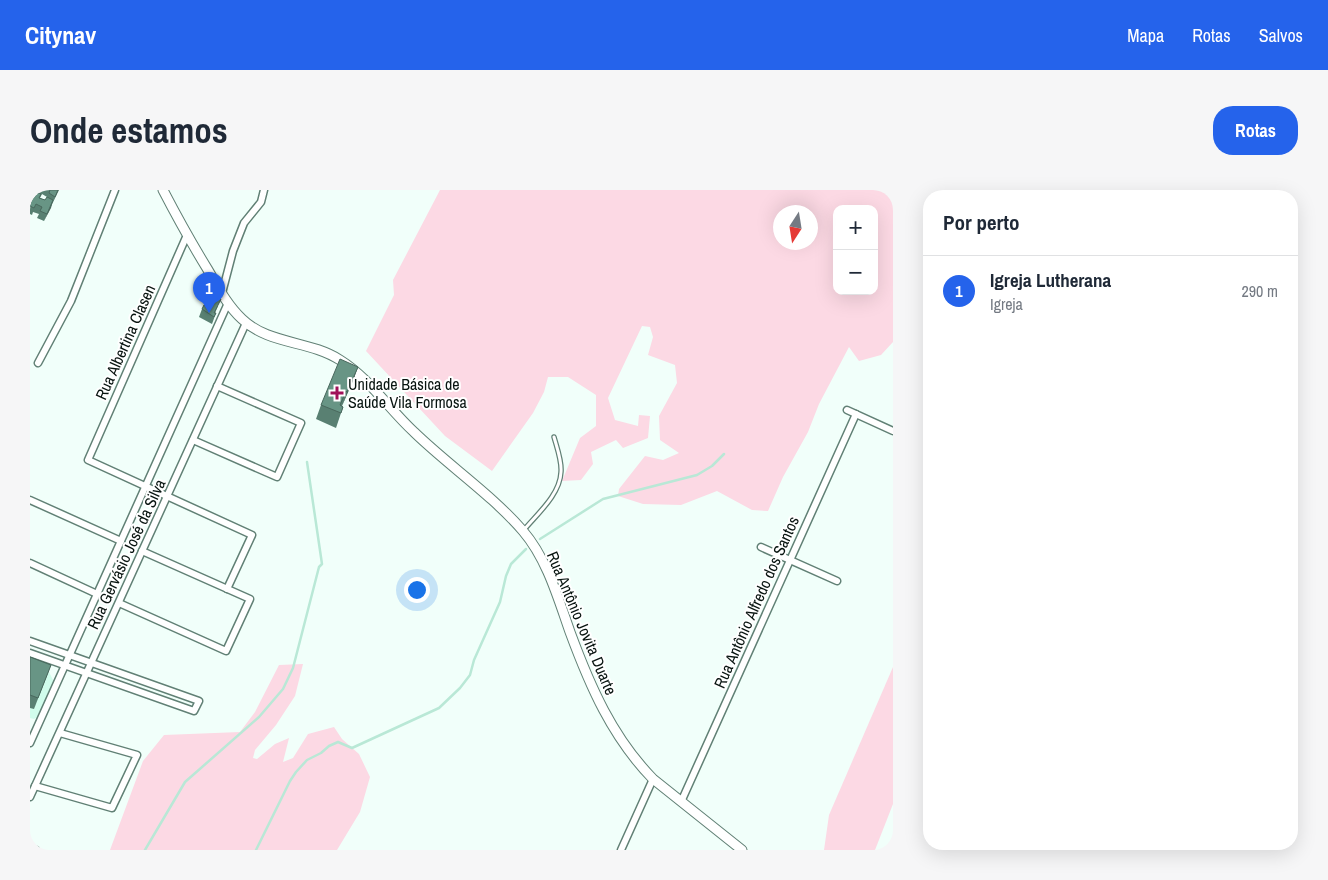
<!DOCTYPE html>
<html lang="pt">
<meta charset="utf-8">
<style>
:root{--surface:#fff;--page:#f6f6f7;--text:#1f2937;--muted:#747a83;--line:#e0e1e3;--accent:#2563eb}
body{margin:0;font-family:"Archivo Narrow",sans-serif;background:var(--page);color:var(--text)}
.controls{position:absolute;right:15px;top:15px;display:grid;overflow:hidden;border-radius:10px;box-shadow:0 5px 20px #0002}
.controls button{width:45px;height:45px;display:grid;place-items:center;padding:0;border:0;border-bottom:1px solid var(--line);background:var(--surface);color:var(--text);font:25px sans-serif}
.compass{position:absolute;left:743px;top:15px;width:45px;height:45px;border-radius:50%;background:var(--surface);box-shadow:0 5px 20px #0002;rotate:192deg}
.you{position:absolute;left:386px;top:399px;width:18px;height:18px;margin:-12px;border:4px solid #fff;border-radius:50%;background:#1a73e8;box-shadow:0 0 0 8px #1a73e833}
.badge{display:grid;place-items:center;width:32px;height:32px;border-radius:50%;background:var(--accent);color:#fff;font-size:16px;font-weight:700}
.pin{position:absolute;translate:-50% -41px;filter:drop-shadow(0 1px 2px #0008)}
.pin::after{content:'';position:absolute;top:26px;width:18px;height:15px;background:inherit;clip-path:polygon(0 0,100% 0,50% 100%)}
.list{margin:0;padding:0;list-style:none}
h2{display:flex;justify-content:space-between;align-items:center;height:65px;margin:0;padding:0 20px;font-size:21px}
h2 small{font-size:16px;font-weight:400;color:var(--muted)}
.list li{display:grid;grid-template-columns:32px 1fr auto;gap:15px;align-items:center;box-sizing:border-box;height:70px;padding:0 20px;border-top:1px solid var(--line)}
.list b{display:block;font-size:19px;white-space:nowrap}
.list p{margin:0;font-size:16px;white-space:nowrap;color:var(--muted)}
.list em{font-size:16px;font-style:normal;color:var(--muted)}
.map{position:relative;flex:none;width:863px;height:660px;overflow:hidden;border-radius:20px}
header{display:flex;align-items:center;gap:30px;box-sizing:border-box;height:70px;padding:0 25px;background:var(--accent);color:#fff}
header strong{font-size:24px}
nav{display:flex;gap:28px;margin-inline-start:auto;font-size:18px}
.intro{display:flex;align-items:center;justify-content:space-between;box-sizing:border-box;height:120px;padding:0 30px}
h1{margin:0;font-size:35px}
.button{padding:12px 22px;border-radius:20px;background:var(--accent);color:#fff;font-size:18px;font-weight:700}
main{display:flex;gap:30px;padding:0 30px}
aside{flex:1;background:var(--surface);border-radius:20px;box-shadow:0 5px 20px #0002}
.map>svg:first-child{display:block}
.built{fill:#d1fdec}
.green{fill:#fcd9e4;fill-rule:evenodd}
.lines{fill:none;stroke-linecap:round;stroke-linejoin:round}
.stream{stroke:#b9e8d6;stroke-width:2.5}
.lane-casing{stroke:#618075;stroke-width:5.5}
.street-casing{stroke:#618075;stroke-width:9}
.secondary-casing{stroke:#618075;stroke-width:11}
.lane{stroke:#fff;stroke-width:3}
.street{stroke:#fff;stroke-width:6}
.secondary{stroke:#fff;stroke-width:9}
.wall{fill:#598072;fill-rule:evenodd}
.shaded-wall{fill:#49685d}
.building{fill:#689585;stroke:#49685d}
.poi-dot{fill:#a01159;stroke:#fff;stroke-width:2}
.labels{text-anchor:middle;stroke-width:4;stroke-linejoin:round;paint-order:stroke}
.street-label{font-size:16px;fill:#081410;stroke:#fff}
.poi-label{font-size:16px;fill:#081410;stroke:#fff;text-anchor:start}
</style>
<header>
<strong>Citynav</strong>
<nav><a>Mapa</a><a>Rotas</a><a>Salvos</a></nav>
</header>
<div class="intro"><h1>Onde estamos</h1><a class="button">Rotas</a></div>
<main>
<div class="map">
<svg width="863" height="660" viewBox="0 0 863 660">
<rect width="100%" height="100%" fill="#f1fffa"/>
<path class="built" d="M0 475 19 482 24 492 8 527 4 529 0 528Z"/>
<g class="green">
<path d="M410 0H863V152L851 165 829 171 819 157 789 214 778 242 753 287 738 321 722 320 687 301 651 315 613 314 588 306 589 299 615 266 633 270 649 263 630 250 629 226 647 193 645 175 618 165 623 147 620 137 612 136 578 208 585 230 608 236 609 225 620 226 618 248 593 258 586 250 561 262 563 274 551 290 532 291 550 248 566 236V205L538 187H518L514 202 503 223 462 281 415 246 336 161 364 105 363 90ZM807 19H844V101H807ZM751 22H781V52H751Z"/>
<path d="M273 474 265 506 246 535 225 560 223 568 227 569 245 554 259 548 253 572 263 568 278 544 304 537 312 549 329 564 340 587 330 622 307 660H80L113 571 134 545 210 542 225 522 249 475Z"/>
<path d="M863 477V614L845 660H794L799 625Z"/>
</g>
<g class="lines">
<g class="stream">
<path d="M510 349 573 309 667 285 682 276 694 264"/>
<path d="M115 660 155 592 229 527 253 499 263 478 289 377 292 374 277 272"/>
<path d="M226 660 260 591 266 582 277 570 291 563 299 556 308 552 322 558 409 518 430 498 440 485 444 470 470 412 476 386 481 374 496 359"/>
</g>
<defs>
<path id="lane" d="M493 341C507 324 530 305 531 282 532 271 527 258 524 247"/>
<g id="street">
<path d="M157 45 58 270 222 345 197 399"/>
<path d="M192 103 203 61 214 33 231 12 234 0"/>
<path d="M8 173 41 111 85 0"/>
<path d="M817 220 863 241"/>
<path d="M163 250 247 287 271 233 187 196"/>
<path d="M0 310 91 351"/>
<path d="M731 357 807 391"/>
<path d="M0 373 67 404"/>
<path d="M89 413 196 461 220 409 112 361"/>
<path d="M0 451 169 511 164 521 0 463"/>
<path d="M0 553 198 113"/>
<path d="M5 596 82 618 107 565 30 543"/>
<path d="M0 607 216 133"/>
<path d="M651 612 826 224"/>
<path d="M0 658 6 660"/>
<path d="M591 660 623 589"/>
</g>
<path id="secondary" d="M133 0C147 27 162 54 178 80 188 97 197 115 212 129 239 155 279 150 310 170 339 188 359 219 384 242 419 276 461 304 493 341 517 369 528 408 540 442 560 496 582 547 623 589L712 660"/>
</defs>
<use href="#lane" class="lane-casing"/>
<use href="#street" class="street-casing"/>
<use href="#secondary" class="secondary-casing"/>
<use href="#lane" class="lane"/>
<use href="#street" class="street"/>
<use href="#secondary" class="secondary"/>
</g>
<g class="wall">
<path d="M5 0H29L14 31 7 28 9 24 3 22 2 25 0 24V10ZM12 4 17 7 15 10 10 8Z"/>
<path d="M188 116 185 123H186L182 134 169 127 172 119Z"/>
<path d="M328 177 312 216 313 217 306 238 286 229 291 215Z"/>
<path d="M0 467 21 475 4 519 0 518Z"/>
</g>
<g class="shaded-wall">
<path d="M23 10 21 18 14 31Z"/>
<path d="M328 177 323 191 312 216 317 202Z"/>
</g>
<g class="building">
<path d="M20 0H28L25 7 19 3Z"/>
<path d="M4 1 11 4 9 8 15 10 17 7 23 10 17 24 10 21 12 17 6 14 4 18 0 16V10Z"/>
<path d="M181 104 191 109 184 123H186L184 127 172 119 174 115H176Z"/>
<path d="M310 169 328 177 317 202 316 201 310 215 313 217 311 223 291 215Z"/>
<path d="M0 467 21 475 8 508 0 505Z"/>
</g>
<path class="poi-dot" d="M304.5 195.5h5v5h5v5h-5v5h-5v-5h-5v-5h5z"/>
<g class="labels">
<g class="street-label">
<text transform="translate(95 152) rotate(-66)" y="6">Rua Albertina Clasen</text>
<text transform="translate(96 364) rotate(-65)" y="6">Rua Gervásio José da Silva</text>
<text transform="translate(726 412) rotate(-66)" y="6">Rua Antônio Alfredo dos Santos</text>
<text transform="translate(552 433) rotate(67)" y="6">Rua Antônio Jovita Duarte</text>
</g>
<g class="poi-label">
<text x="318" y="200">Unidade Básica de<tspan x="318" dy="18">Saúde Vila Formosa</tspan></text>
</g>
</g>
</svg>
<div class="controls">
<button>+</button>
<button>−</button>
</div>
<svg class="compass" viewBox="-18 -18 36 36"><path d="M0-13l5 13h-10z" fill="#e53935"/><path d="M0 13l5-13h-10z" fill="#747a83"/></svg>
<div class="you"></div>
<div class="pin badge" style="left:179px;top:123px">1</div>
</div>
<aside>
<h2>Por perto<small></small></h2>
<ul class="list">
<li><span class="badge">1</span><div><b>Igreja Lutherana</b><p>Igreja</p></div><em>290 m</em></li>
</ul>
</aside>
</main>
